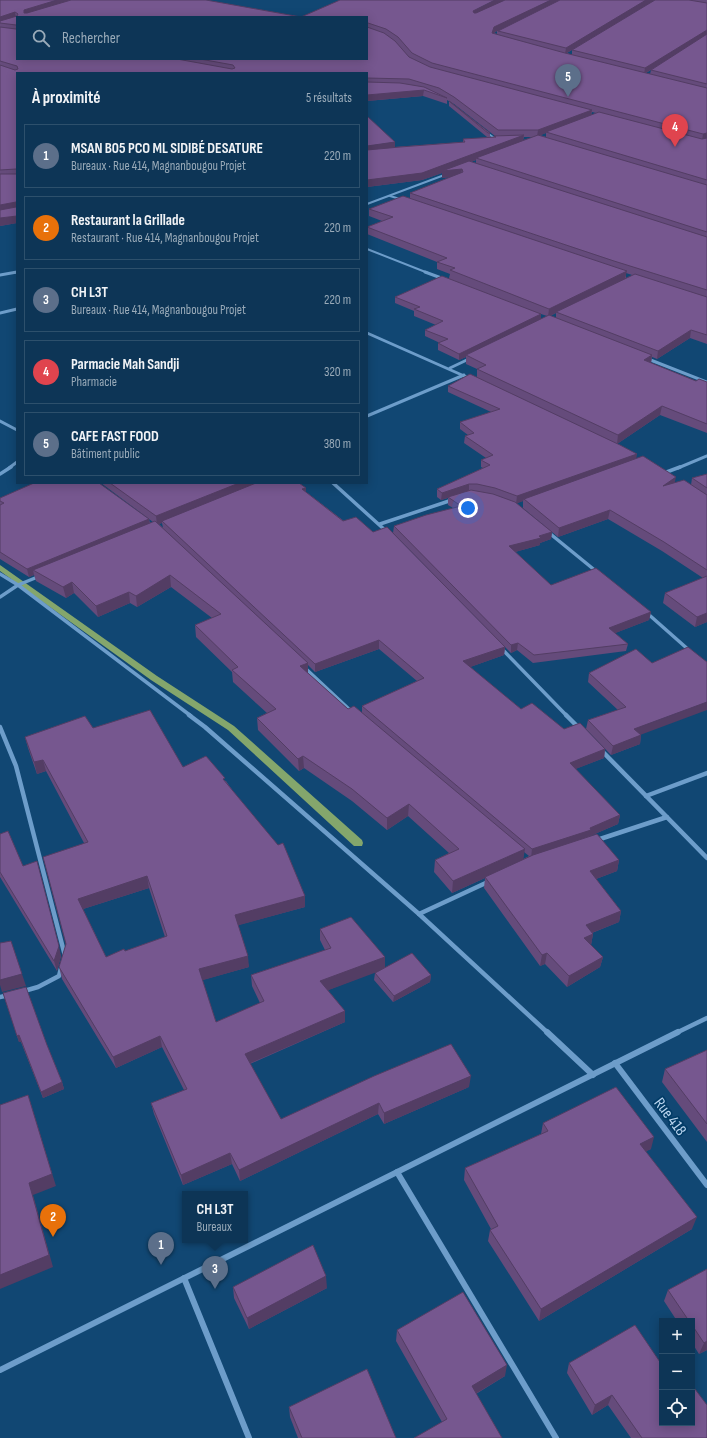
<!DOCTYPE html>
<html lang="fr">
<meta charset="utf-8">
<style>
:root{--surface:#0d3556;--page:#1b4060;--text:#f1f3f6;--muted:#9aabb9;--line:#2d506c;--accent:#90b9f0}
body{margin:0;font-family:"Sofia Sans Condensed",sans-serif;background:var(--page);color:var(--text)}
.controls{position:absolute;right:12px;bottom:12px;display:grid;overflow:hidden;border-radius:0px;box-shadow:0 2px 10px #0003}
.controls button{width:36px;height:36px;display:grid;place-items:center;padding:0;border:0;border-bottom:1px solid var(--line);background:var(--surface);color:var(--text);font:20px sans-serif}
.you{position:absolute;left:468px;top:508px;width:14px;height:14px;margin:-10px;border:3px solid #fff;border-radius:50%;background:#1a73e8;box-shadow:0 0 0 6px #1a73e833}
.badge{display:grid;place-items:center;width:26px;height:26px;border-radius:50%;background:var(--accent);color:#fff;font-size:13px;font-weight:700}
.pin{position:absolute;translate:-50% -33px;filter:drop-shadow(0 1px 2px #0008)}
.pin::after{content:'';position:absolute;top:21px;width:14px;height:12px;background:inherit;clip-path:polygon(0 0,100% 0,50% 100%)}
.popup{position:absolute;left:182px;top:1191px;width:66px;height:52px;box-sizing:border-box;display:grid;place-content:center;border-radius:0px;background:var(--surface);filter:drop-shadow(0 1px 3px #0005);font-size:13px;white-space:nowrap;color:var(--muted)}
.popup b{font-size:15px;color:var(--text)}
.popup::after{content:'';position:absolute;left:50%;top:100%;margin-left:-8px;border:8px solid transparent;border-top-color:var(--surface)}
.list{margin:0;padding:0;list-style:none}
h2{display:flex;justify-content:space-between;align-items:center;height:52px;margin:0;padding:0 16px;font-size:17px}
h2 small{font-size:13px;font-weight:400;color:var(--muted)}
.list li{display:grid;grid-template-columns:26px 1fr auto;gap:12px;align-items:center;box-sizing:border-box;height:64px;margin:0 8px 8px;padding:0 8px;border:1px solid var(--line);border-radius:0px}
.list b{display:block;font-size:15px;white-space:nowrap}
.list p{margin:0;font-size:13px;white-space:nowrap;color:var(--muted)}
.list em{font-size:13px;font-style:normal;color:var(--muted)}
.icon{flex:none;width:22px;height:22px;fill:none;stroke:currentColor;stroke-width:2;stroke-linecap:round;stroke-linejoin:round}
.map{position:relative;flex:none;width:707px;height:1438px;overflow:hidden}
.search{position:absolute;background:var(--surface);box-shadow:0 2px 10px #0003;left:16px;top:16px;width:352px;height:44px;display:flex;align-items:center;gap:10px;box-sizing:border-box;padding:0 14px;border-radius:0px;color:var(--muted);font-size:15px}
.panel{position:absolute;background:var(--surface);box-shadow:0 2px 10px #0003;left:16px;top:72px;width:352px;height:412px;border-radius:0px}
.map>svg:first-child{display:block}
.lines{fill:none;stroke-linecap:round;stroke-linejoin:round}
.stream{fill:#84a66c;fill-rule:evenodd}
.minor-far4{stroke:#6d9dca;stroke-width:2}
.minor-far3{stroke:#6d9dca;stroke-width:3}
.minor-far2{stroke:#6d9dca;stroke-width:3.5}
.minor-far1{stroke:#6d9dca;stroke-width:4.5}
.minor{stroke:#6d9dca;stroke-width:6}
.wall{fill:#654b7b;fill-rule:evenodd}
.shaded-wall{fill:#533d64}
.building{fill:#76578f;stroke:#533d64;fill-rule:evenodd}
.labels{text-anchor:middle;stroke-width:3.5;stroke-linejoin:round;paint-order:stroke}
.near-street-label{font-size:16px;fill:#bcd6f0;stroke:#023c67}
</style>
<div class="map">
<svg width="707" height="1438" viewBox="0 0 707 1438">
<rect width="100%" height="100%" fill="#114773"/>
<g class="lines">
<path class="stream" d="M0 565 157 676 234 726 362 840 363 843 362 846H354L228 730 151 680 0 571Z"/>
<g class="minor-far4">
<path d="M486 132 497 140"/>
<path d="M390 196 400 199"/>
<path d="M367 204 447 174"/>
<path d="M367 249 428 273"/>
<path d="M13 273 17 272"/>
</g>
<g class="minor-far3">
<path d="M425 272 444 279"/>
<path d="M0 275 17 272"/>
<path d="M0 313 17 309"/>
<path d="M367 333 471 379"/>
<path d="M648 359 707 382"/>
<path d="M450 368 471 358"/>
<path d="M367 416 464 375"/>
<path d="M0 421 17 430"/>
<path d="M9 468 17 462"/>
<path d="M678 468 707 456"/>
</g>
<g class="minor-far2">
<path d="M664 473 680 467"/>
<path d="M0 474 11 467"/>
<path d="M333 483 386 531"/>
<path d="M380 524 452 500"/>
<path d="M548 532 597 572"/>
<path d="M0 574 18 585 191 716"/>
<path d="M0 597 18 585 40 576"/>
<path d="M647 613 690 651"/>
<path d="M502 649 567 716"/>
<path d="M305 668 351 711"/>
</g>
<g class="minor-far1">
<path d="M189 715 205 727 419 914 548 1033"/>
<path d="M566 715 579 728"/>
<path d="M0 727 16 766 65 956"/>
<path d="M601 750 707 858"/>
<path d="M646 796 707 773"/>
<path d="M597 840 667 817"/>
<path d="M419 914 490 881"/>
<path d="M24 991 38 987 59 976 61 968"/>
<path d="M0 997 9 995"/>
<path d="M676 1033 707 1018"/>
</g>
<g class="minor">
<path d="M547 1032 593 1075"/>
<path d="M615 1063 707 1185"/>
<path d="M397 1172 556 1438"/>
<path d="M184 1278 249 1438"/>
<path d="M0 1370 678 1032"/>
</g>
</g>
<g class="wall">
<path d="M0 0 301 17 655 0H707V344L690 338 657 359 652 357 651 363 696 381 707 382V433L660 415 617 444 636 459 675 483 691 485 692 478 707 474V622L695 627 663 603 665 593 703 578 662 551 608 519 558 537 523 508V501L516 503 552 532 551 539 540 543V545L515 552 551 585 651 612 649 620 615 633 628 644 626 651 533 663 517 650 511 653 505 647 504 655 470 667 521 709 564 729 605 749 604 758 575 769 620 815 618 824 590 836 619 860 617 871 596 879 621 911 619 922 592 933 593 934 591 945 603 957 600 967 567 987 545 964 540 966 484 888 485 878 452 893 434 872 435 860 449 853 408 816 387 830 352 801 304 768 299 771 258 730 257 718 267 713 233 682 232 672 196 637 195 625 212 618 171 587 137 607 130 603 98 617 74 593 66 598 36 581 34 575 29 577 0 559V498L149 519 150 523 153 522 101 483H299L306 488V492L492 634 393 533 394 526 453 508 448 505V498L441 500 437 497V489L483 468 481 467V460L486 458 464 443 465 436 468 435 460 429V422L491 412 448 392V386L477 377V369L466 364V357L459 360 438 350V343H440L425 336V330L436 325 414 316V311L395 303V297L449 278 450 274 437 269V262L367 234V227L382 221 369 216V209L410 198V193L450 177 442 178V173L422 180 367 187 395 142V147L463 142V139L493 137 494 136H495L454 104 447 100V104L423 96 367 101V73H17V223L0 226ZM17 17 367 59H17ZM497 31V34L494 33ZM572 50V55L567 53ZM651 70 650 74 646 73ZM592 112 596 113 591 115ZM546 133V137L540 135ZM524 137H534L523 140ZM476 160V163L471 162ZM626 273 632 275 626 278ZM556 313V318L550 316ZM541 314 547 316 541 319ZM162 523 163 528 159 524ZM379 649 417 681 362 706V713L348 709 308 673V665L315 672ZM524 852 529 856 523 859Z"/>
<path d="M449 101 490 133V137H487L449 106Z"/>
<path d="M636 649 641 735 640 744 611 755 586 729 588 720 618 710 588 682 589 673Z"/>
<path d="M93 728 183 767 226 781 305 896V907L238 925 249 967 202 980 216 1022 260 1003 252 986 251 975 325 950 320 940V929L385 957V968L431 975 430 982 393 1002 374 980 375 973 380 970 328 990 345 1011V1022L250 1064 281 1119 469 1087 384 1124 378 1114 240 1181 232 1164 183 1185 154 1114 151 1103 184 1090 162 1047 116 1068 62 979 59 967 66 944 84 843 46 771 37 774 28 748 25 737ZM149 888 165 937 125 951 106 957 83 909Z"/>
<path d="M0 834 61 956 57 971 0 877Z"/>
<path d="M3 993 47 1045 62 1082 64 1089 43 1098 21 1042H19Z"/>
<path d="M707 1050V1142L662 1082 665 1069Z"/>
<path d="M543 1123 651 1149 646 1151 692 1229 539 1321 488 1241 490 1230 491 1229 464 1180 465 1168 541 1134Z"/>
<path d="M707 1269V1350L699 1354 692 1343V1321H677L664 1301 668 1290Z"/>
<path d="M233 1287 327 1288 249 1329 234 1298Z"/>
<path d="M397 1330 505 1376 476 1394 502 1438 442 1422 396 1341Z"/>
<path d="M569 1363 707 1438H631L608 1405 592 1415 567 1373Z"/>
<path d="M289 1407 396 1438H298L290 1417Z"/>
</g>
<g class="shaded-wall">
<path d="M57 0H75L25 16 24 10Z"/>
<path d="M495 0H506L473 16V11Z"/>
<path d="M551 0H562L498 31H497L494 33 492 39V33L494 27Z"/>
<path d="M646 0H655L565 54 566 48Z"/>
<path d="M15 12 16 18 0 23V17Z"/>
<path d="M707 30V35L644 74 645 68Z"/>
<path d="M424 90 423 96 367 101V95Z"/>
<path d="M592 110 591 116 546 132V133L537 137 538 130Z"/>
<path d="M707 133V139L702 141 703 134Z"/>
<path d="M524 135 523 142 476 158V160L449 170 462 169 461 176 442 178V173L422 180 367 187V180Z"/>
<path d="M395 142V149L367 153V146Z"/>
<path d="M16 202 17 210 0 213V205Z"/>
<path d="M17 216V223L0 226V218Z"/>
<path d="M627 271 625 279 556 312V313L548 317 549 309Z"/>
<path d="M541 314V320L466 355V357L459 360V354Z"/>
<path d="M691 330 690 338 657 359 658 351Z"/>
<path d="M652 355 651 363 644 360Z"/>
<path d="M662 406 660 415 617 444 618 435Z"/>
<path d="M637 454 636 461 524 499 523 501 516 504 517 496Z"/>
<path d="M676 477 674 486H663Z"/>
<path d="M239 483H259L162 521V523L157 525 156 516Z"/>
<path d="M469 484V491L441 500 442 493Z"/>
<path d="M306 488V496L302 489Z"/>
<path d="M610 510 608 519 558 537 559 528Z"/>
<path d="M149 519 150 527 33 570 34 575 29 577 27 569Z"/>
<path d="M552 532 551 539 540 543V545L508 554 509 546Z"/>
<path d="M170 575 171 587 137 607 136 596Z"/>
<path d="M72 582 74 593 66 598 63 587Z"/>
<path d="M129 592 130 603 98 617 96 606Z"/>
<path d="M651 612 649 620 608 636 609 628Z"/>
<path d="M707 613V622L695 627 697 617Z"/>
<path d="M379 640V649L315 672V664Z"/>
<path d="M518 643 517 650 511 653V645Z"/>
<path d="M505 647 504 655 462 670 463 661Z"/>
<path d="M308 663V675L300 666Z"/>
<path d="M707 702V710L632 738 634 729Z"/>
<path d="M641 735 640 744 611 755 613 746Z"/>
<path d="M605 749 604 758 568 772 570 763Z"/>
<path d="M303 756 304 768 299 771 298 759Z"/>
<path d="M43 760 46 771 37 774 34 762Z"/>
<path d="M409 804 408 816 387 830V818Z"/>
<path d="M620 815 618 824 590 836 531 858 532 849 590 828Z"/>
<path d="M525 849 523 861 485 877V878L452 893 453 881Z"/>
<path d="M619 860 617 871 588 882 590 871Z"/>
<path d="M147 876 149 888 80 910 78 899Z"/>
<path d="M305 896V907L236 926 235 915Z"/>
<path d="M621 911 619 922 584 936 586 925Z"/>
<path d="M593 934 591 945 584 938Z"/>
<path d="M59 946 61 956 57 971 54 961Z"/>
<path d="M547 953 545 964 540 966 542 955Z"/>
<path d="M248 956 249 967 200 981 199 969Z"/>
<path d="M385 957V969L321 993 320 981Z"/>
<path d="M603 957 600 967 567 987 569 976Z"/>
<path d="M22 974 26 986 2 992 0 985V980Z"/>
<path d="M431 975 430 982 393 1002 394 996Z"/>
<path d="M345 1011V1022L246 1065 245 1054Z"/>
<path d="M19 1035 21 1042H19L17 1036Z"/>
<path d="M160 1036 162 1047 116 1068 113 1057Z"/>
<path d="M471 1076 469 1087 384 1124V1113Z"/>
<path d="M62 1082 64 1089 43 1098 41 1092Z"/>
<path d="M28 1095 56 1186 33 1195 53 1267 0 1289V1275Z"/>
<path d="M379 1103 378 1114 240 1181 239 1170Z"/>
<path d="M654 1137 651 1149 637 1156 640 1144Z"/>
<path d="M230 1153 232 1164 183 1185 181 1175Z"/>
<path d="M697 1217 692 1229 539 1321 541 1309Z"/>
<path d="M326 1276 327 1288 249 1329 247 1318Z"/>
<path d="M707 1341V1350L699 1354 704 1343Z"/>
<path d="M507 1365 505 1376 470 1397 472 1386Z"/>
<path d="M612 1395 608 1405 592 1415 595 1405Z"/>
</g>
<g class="building">
<path d="M0 0H57L24 10V13H27L71 0H206L301 17 340 0H495L473 11 474 13H476L505 0H551L494 27 492 33 565 53 707 88V133L703 134 432 63 412 53 398 37 386 29 368 23H367V17H17V26L16 25 0 23V21L17 16 18 14 15 12 0 17Z"/>
<path d="M560 0H646L566 48 498 31Z"/>
<path d="M655 0H689L707 3V30L645 68 572 50Z"/>
<path d="M0 27 16 29H17V59H177L232 69 235 68 233 65 200 59H367V27L384 33 395 41 409 57 430 67 592 110 538 130H498L454 97 439 88 409 79 367 78V73H17V171L16 169 0 170V65L15 70 18 69 17 66 0 61Z"/>
<path d="M707 34V84L651 70Z"/>
<path d="M367 82 400 83 424 87 447 98 424 90 367 95Z"/>
<path d="M449 101 490 133H488Z"/>
<path d="M599 112 702 139 707 138V180L546 132Z"/>
<path d="M367 116 395 142 367 146Z"/>
<path d="M524 135 422 173 367 180V150L400 147 465 142 463 139 496 137 494 136Z"/>
<path d="M538 135 707 185V232L476 158Z"/>
<path d="M469 161 707 237V290L614 261 410 193 463 172 462 169 442 171Z"/>
<path d="M17 173V203L16 202 0 205V174H16Z"/>
<path d="M403 196 627 271 549 309 450 270 455 268 437 262 447 258 367 227 393 217 369 209Z"/>
<path d="M17 206V216L0 218V210L16 207Z"/>
<path d="M635 274 707 297V335L691 330 658 351 556 312Z"/>
<path d="M442 276 541 314 459 354 438 343 448 339 425 330 443 321 414 309 420 307 395 297Z"/>
<path d="M549 315 652 355 644 360 696 381 699 379 707 382V424L662 406 618 435 477 369 486 365 466 355Z"/>
<path d="M470 374 620 445 637 454 517 496 495 488 477 484H469L442 493 437 489 490 465 481 460 493 455 465 436 474 433 460 422 500 409 448 386Z"/>
<path d="M643 456 676 477 663 486 684 480 707 495V570L664 542 610 510 559 528 524 499Z"/>
<path d="M707 474V488L692 478Z"/>
<path d="M34 483H99L149 519 27 569 0 552V505L4 503 0 501V498Z"/>
<path d="M110 483H239L156 516Z"/>
<path d="M256 483H299L306 488 302 489 343 521 356 517 373 532 387 527 505 647 463 661 521 709 532 703 564 729 580 723 605 749 570 763 620 815 590 828 591 830 532 849 362 706 424 678 379 640 315 664 162 521Z"/>
<path d="M471 490 493 494 515 502 552 532 539 536 541 538 509 546 551 585 596 568 651 612 609 628 628 644 534 655 518 643 511 645 394 526 426 515 461 506 448 497Z"/>
<path d="M155 521 308 663 300 666 348 709 354 706 525 849 453 881 435 860 459 849 409 804 387 818 352 789 303 756 298 759 257 718 276 709 232 670 238 667 195 625 221 614 170 575 136 596 129 592 96 606 72 582 63 587 33 570Z"/>
<path d="M707 576V613L697 617 665 593Z"/>
<path d="M688 647 707 662V702L634 729 641 735 613 746 588 720 626 707 589 673 636 649 652 663Z"/>
<path d="M150 710 183 767 206 756 225 778 223 779 278 845 283 843 305 896 235 915 248 956 199 969 216 1022 264 1001 251 975 331 948 320 929 351 917 385 957 320 981 345 1011 245 1054 281 1119 374 1076 451 1044 471 1076 384 1113 379 1103 239 1170 230 1153 181 1175 151 1103 187 1089 160 1036 113 1057 59 967 66 944 43 857 88 842 43 760 34 762 25 737 85 716 93 728ZM147 876 167 936 125 951 124 949 106 957 78 899Z"/>
<path d="M8 831 23 866 37 861 59 946 54 961 0 872V834Z"/>
<path d="M597 834 619 860 590 871 621 911 586 925 593 934 584 938 603 957 569 976 547 953 542 955 485 877 533 855Z"/>
<path d="M11 941 22 974 0 980V943Z"/>
<path d="M412 953 431 975 394 996 375 973Z"/>
<path d="M26 987 47 1045 62 1082 41 1092 19 1035 17 1036 3 993Z"/>
<path d="M707 1050V1124L665 1069Z"/>
<path d="M616 1087 654 1137 640 1144 697 1217 541 1309 490 1230 498 1226 465 1168 548 1131 543 1123Z"/>
<path d="M28 1095 52 1174 29 1183 49 1255 0 1275V1105Z"/>
<path d="M313 1245 326 1276 247 1318 233 1287Z"/>
<path d="M707 1269V1341L704 1343 692 1325V1321H689L668 1290Z"/>
<path d="M463 1292 507 1365 472 1386 502 1438H414L447 1419 397 1330Z"/>
<path d="M635 1325 662 1365V1423H692V1385L707 1405V1438H642L612 1395 595 1405 569 1363Z"/>
<path d="M367 1369 396 1438H302L289 1407Z"/>
</g>
<g class="labels">
<g class="near-street-label">
<text transform="translate(671 1116) rotate(53)" y="6">Rue 418</text>
</g>
</g>
</svg>
<div class="controls">
<button>+</button>
<button>−</button>
<button><svg class="icon" aria-label="locate" viewBox="0 0 24 24"><circle cx="12" cy="12" r="6"/><path d="M12 2v4M12 18v4M2 12h4M18 12h4"/></svg></button>
</div>
<div class="you"></div>
<div class="pin badge" style="left:161px;top:1265px;background:#5c6f8a">1</div>
<div class="pin badge" style="left:53px;top:1237px;background:#e8710a">2</div>
<div class="pin badge" style="left:215px;top:1289px;background:#5c6f8a">3</div>
<div class="popup"><b>CH L3T</b>Bureaux</div>
<div class="pin badge" style="left:675px;top:147px;background:#e0444e">4</div>
<div class="pin badge" style="left:568px;top:97px;background:#5c6f8a">5</div>
<div class="search"><svg class="icon" aria-label="search" viewBox="0 0 24 24"><circle cx="10" cy="10" r="6"/><path d="M15 15l6 6"/></svg>Rechercher</div>
<section class="panel">
<h2>À proximité<small>5 résultats</small></h2>
<ul class="list">
<li><span class="badge" style="background:#5c6f8a">1</span><div><b>MSAN B05 PCO ML SIDIBÉ DESATURE</b><p>Bureaux · Rue 414, Magnanbougou Projet</p></div><em>220 m</em></li>
<li><span class="badge" style="background:#e8710a">2</span><div><b>Restaurant la Grillade</b><p>Restaurant · Rue 414, Magnanbougou Projet</p></div><em>220 m</em></li>
<li><span class="badge" style="background:#5c6f8a">3</span><div><b>CH L3T</b><p>Bureaux · Rue 414, Magnanbougou Projet</p></div><em>220 m</em></li>
<li><span class="badge" style="background:#e0444e">4</span><div><b>Parmacie Mah Sandji</b><p>Pharmacie</p></div><em>320 m</em></li>
<li><span class="badge" style="background:#5c6f8a">5</span><div><b>CAFE FAST FOOD</b><p>Bâtiment public</p></div><em>380 m</em></li>
</ul>
</section>
</div>
